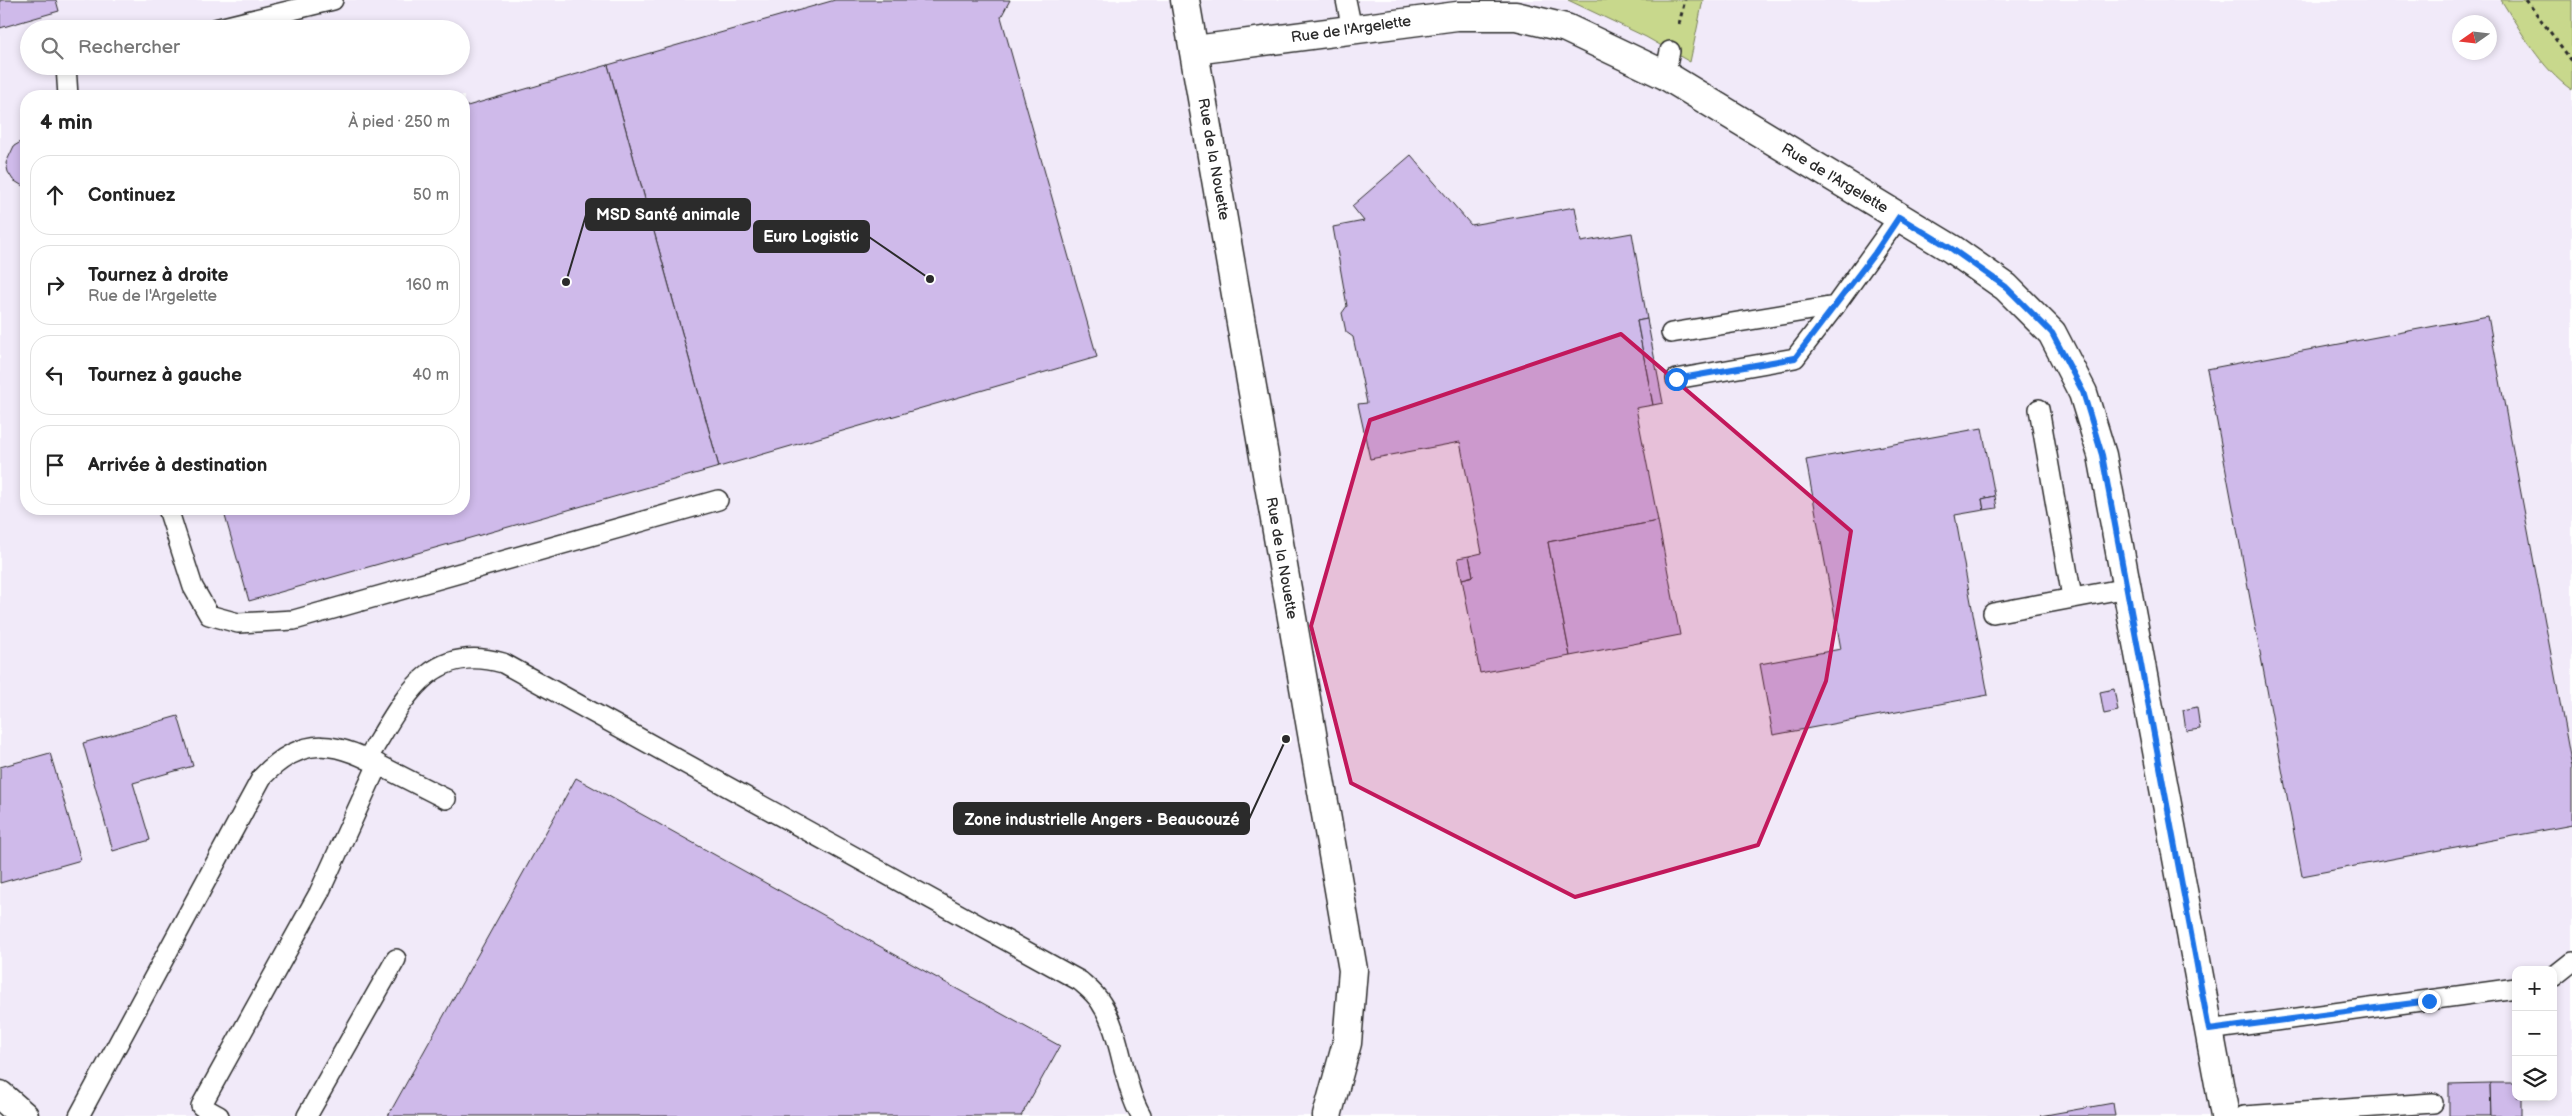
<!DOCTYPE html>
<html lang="fr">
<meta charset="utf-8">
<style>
:root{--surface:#fff;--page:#f2f2f2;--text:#222;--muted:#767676;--line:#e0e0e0}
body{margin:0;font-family:"Balsamiq Sans",sans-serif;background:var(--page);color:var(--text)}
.controls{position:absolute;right:15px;bottom:15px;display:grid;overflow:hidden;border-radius:10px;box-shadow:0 2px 8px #0003}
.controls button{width:45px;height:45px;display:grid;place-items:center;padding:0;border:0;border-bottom:1px solid var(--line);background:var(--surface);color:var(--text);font:25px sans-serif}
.compass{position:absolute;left:2452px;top:15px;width:45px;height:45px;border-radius:50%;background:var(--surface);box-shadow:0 2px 8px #0003;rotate:256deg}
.stop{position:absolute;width:15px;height:15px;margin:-11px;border:4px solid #1a73e8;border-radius:50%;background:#fff}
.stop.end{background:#1a73e8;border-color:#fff;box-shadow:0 1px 5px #0008}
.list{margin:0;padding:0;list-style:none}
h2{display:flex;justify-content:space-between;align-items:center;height:65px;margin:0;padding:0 20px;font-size:21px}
h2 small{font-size:16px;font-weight:400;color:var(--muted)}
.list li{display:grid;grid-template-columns:32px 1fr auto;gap:15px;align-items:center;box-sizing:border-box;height:80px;margin:0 10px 10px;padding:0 10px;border:1px solid var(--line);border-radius:20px}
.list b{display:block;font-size:19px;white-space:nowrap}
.list p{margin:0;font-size:16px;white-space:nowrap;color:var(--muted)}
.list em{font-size:16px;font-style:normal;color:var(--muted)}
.icon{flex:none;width:28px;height:28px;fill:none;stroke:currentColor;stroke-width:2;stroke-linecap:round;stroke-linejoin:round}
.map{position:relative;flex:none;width:2572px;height:1116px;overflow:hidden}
.search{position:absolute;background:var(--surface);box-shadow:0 2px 8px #0003;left:20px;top:20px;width:450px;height:55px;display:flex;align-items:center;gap:12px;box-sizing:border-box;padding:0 18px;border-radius:28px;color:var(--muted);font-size:19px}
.panel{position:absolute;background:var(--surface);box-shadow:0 2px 8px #0003;left:20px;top:90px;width:450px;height:425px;border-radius:20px}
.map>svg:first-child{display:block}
.built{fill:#f1eaf9;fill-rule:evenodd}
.green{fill:#c8d88c;stroke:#7a825c}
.building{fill:#cfbaea;stroke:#2b2b2b}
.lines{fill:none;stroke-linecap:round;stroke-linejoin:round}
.lane-casing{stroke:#2b2b2b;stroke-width:22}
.street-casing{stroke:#2b2b2b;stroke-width:31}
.path{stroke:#2b2b2b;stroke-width:3;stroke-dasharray:4 4;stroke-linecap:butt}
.lane{stroke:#fff;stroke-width:19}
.street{stroke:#fff;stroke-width:28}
.route{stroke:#1a73e8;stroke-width:6}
.marked{fill:#c2185b;fill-opacity:0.2;stroke:#c2185b;stroke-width:4;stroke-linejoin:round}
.labels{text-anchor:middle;stroke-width:4;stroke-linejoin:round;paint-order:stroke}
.street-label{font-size:15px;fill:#2b2b2b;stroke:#fff}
.leader{fill:none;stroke:#2b2b2b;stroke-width:2}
.callout-dot{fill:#2b2b2b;stroke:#fff;stroke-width:2}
.callout{fill:#2b2b2b;stroke:#2b2b2b;stroke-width:2}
.callout-label{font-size:16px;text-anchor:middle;font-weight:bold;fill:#fff}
</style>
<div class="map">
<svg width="2572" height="1116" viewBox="0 0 2572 1116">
<rect width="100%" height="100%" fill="#fff"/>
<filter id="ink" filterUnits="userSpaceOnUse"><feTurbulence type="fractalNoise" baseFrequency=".02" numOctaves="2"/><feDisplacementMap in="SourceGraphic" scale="10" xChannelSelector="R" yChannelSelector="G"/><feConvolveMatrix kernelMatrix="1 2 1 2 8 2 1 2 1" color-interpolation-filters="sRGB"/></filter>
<g filter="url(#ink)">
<path class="built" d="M0 0H2572V1116H0ZM2460 22H2490V52H2460ZM29 29H461V66H29ZM26 96H464V509H26ZM2516 970H2553V1097H2516Z"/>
<g class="green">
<path d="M1568 0H1703L1690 62 1646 37Z"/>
<path d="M2501 0H2572V90C2541 69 2521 31 2501 0Z"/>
</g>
<g class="building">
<path d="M0 0H56L59 11 0 28Z"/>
<path d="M835 0H1010L1001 17 1097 357 719 467 608 65Z"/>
<path d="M608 65 719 467 249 601 223 509H464V107Z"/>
<path d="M26 139V188L13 180 8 172 6 163 14 146Z"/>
<path d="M1411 155 1471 225 1575 207 1581 242 1632 233 1647 319 1637 321 1653 405 1636 408 1658 521 1548 542 1570 656 1480 673 1462 579 1473 576 1469 556 1482 553 1460 442 1370 459 1358 404 1367 403 1353 337 1346 332 1342 313 1347 306 1333 227 1364 221 1352 206Z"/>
<path d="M2488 316 2572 767V825L2302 876 2207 369Z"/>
<path d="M1647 319 1663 403 1653 405 1637 321Z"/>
<path d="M1982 428 1995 496 1982 499 1984 510 1955 515 1988 695 1773 735 1760 664 1841 649 1806 460Z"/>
<path d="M1995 496 1997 508 1984 510 1982 499Z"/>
<path d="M1658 521 1680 635 1570 656 1548 542Z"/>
<path d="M1469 556 1473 576 1462 579 1458 558Z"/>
<path d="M2114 689 2118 711 2104 714 2100 692Z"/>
<path d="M2197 707 2200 729 2186 731 2183 710Z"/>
<path d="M178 716 193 766 133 783 150 840 113 851 83 743Z"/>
<path d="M50 753 81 860 0 883V767Z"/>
<path d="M576 778 1060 1046 1021 1116H388Z"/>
<path d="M2490 1083 2491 1116H2449V1084Z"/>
<path d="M2490 1083H2516V1097H2521V1116H2491Z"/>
<path d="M2113 1103 2115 1116H2040Z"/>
</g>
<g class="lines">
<defs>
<g id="lane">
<path d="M1346 0 1352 29"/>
<path d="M215 29 333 0"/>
<path d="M66 66 68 96"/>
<path d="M1665 75 1670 51"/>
<path d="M1671 333 1835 306 1899 217"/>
<path d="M1676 379 1795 358 1835 306"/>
<path d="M2039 409 2072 597"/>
<path d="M168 509 193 587 209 615 238 623 294 620 718 500"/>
<path d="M1993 613 2127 588"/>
<path d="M367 759C402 704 426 641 503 663L1080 981C1088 988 1096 994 1101 1003 1122 1034 1122 1083 1141 1116"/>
<path d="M2553 977 2572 962"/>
<path d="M2209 1030 2516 988"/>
<path d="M79 1116 262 777C305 732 338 743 387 769 407 779 426 789 446 799"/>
<path d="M219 1116 201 1106 319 893 378 764"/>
<path d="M307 1116 396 959"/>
<path d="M2244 1116 2433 1103"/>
</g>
<g id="street">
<path d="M1185 0 1353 970 1347 1043 1327 1116"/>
<path d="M1195 50 1457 16H1516L1566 28 1665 75 1952 249 2006 287 2052 333 2083 393 2102 455 2225 1116"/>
<path d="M0 1095 24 1116"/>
</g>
</defs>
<use href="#lane" class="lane-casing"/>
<use href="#street" class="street-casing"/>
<g class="path">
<path d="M2526 0 2572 61"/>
<path d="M1679 24 1685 0"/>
</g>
<use href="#lane" class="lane"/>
<use href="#street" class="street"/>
</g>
</g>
<g class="lines" filter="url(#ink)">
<path class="route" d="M1676 379 1795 358 1875 253 1899 217 1952 249 2006 287 2052 333 2083 392 2102 455 2209 1030 2429 1001"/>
</g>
<path class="marked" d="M1621 334 1851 531 1826 681 1758 845 1575 897 1351 783 1311 626 1370 420Z"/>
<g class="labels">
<g class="street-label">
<text transform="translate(1351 29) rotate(-8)" y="5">Rue de l'Argelette</text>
<text transform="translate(1214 159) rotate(80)" y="5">Rue de la Nouette</text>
<text transform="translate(1835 178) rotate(31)" y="5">Rue de l'Argelette</text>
<text transform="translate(1282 558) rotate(80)" y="5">Rue de la Nouette</text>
</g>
</g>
<path class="leader" d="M566 282L586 215M930 279L869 237M1286 739L1249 819"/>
<g class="callout-dot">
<circle cx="566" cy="282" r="5"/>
<circle cx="930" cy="279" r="5"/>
<circle cx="1286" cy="739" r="5"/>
</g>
<g class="callout">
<rect x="586" y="199" width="164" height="31" rx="5"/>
<rect x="754" y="221" width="115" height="31" rx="5"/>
<rect x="954" y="803" width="295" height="31" rx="5"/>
</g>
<g class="callout-label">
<text x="668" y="220">MSD Santé animale</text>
<text x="811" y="242">Euro Logistic</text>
<text x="1102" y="825">Zone industrielle Angers - Beaucouzé</text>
</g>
</svg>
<div class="controls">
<button>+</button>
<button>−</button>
<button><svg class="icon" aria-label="layers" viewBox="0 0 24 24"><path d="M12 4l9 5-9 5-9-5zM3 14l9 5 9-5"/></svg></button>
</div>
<svg class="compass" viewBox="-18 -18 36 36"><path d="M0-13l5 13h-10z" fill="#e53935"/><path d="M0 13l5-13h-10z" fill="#767676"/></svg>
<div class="stop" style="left:1676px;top:379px"></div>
<div class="stop end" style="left:2429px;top:1001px"></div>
<div class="search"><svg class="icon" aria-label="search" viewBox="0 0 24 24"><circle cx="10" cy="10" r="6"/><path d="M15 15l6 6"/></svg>Rechercher</div>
<section class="panel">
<h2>4 min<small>À pied · 250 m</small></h2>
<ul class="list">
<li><svg class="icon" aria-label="ahead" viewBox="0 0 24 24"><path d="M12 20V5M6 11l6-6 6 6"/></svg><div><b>Continuez</b></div><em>50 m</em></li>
<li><svg class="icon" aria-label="right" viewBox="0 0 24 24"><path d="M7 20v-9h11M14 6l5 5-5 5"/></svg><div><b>Tournez à droite</b><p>Rue de l'Argelette</p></div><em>160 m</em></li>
<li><svg class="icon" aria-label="left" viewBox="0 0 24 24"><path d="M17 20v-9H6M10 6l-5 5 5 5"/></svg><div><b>Tournez à gauche</b></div><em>40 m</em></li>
<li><svg class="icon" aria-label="arrive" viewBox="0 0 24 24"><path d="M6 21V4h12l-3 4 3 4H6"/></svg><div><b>Arrivée à destination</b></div></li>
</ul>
</section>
</div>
